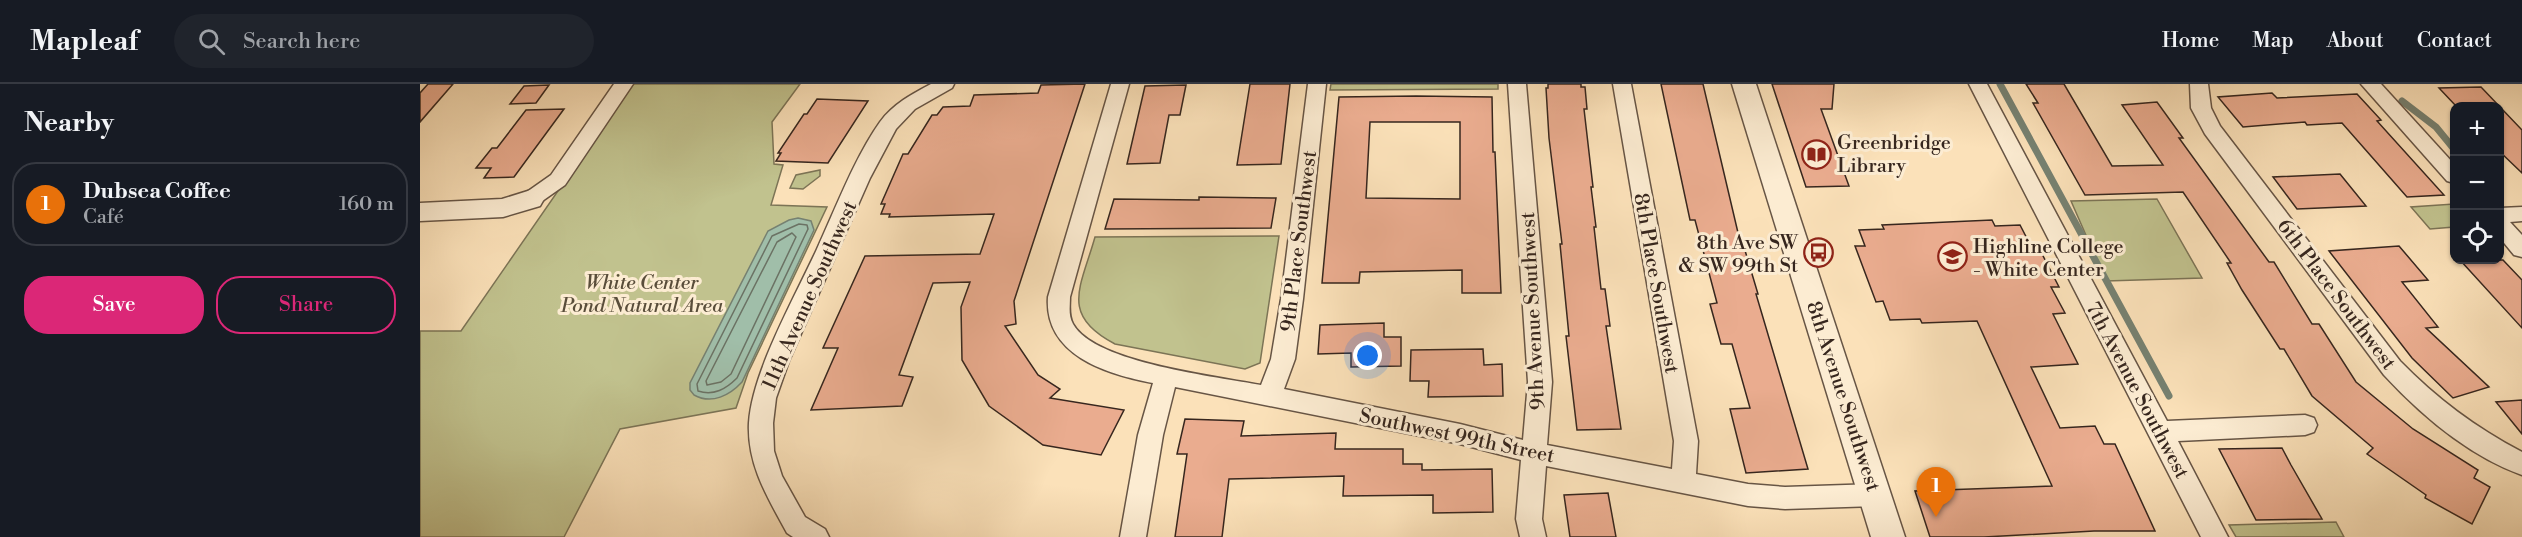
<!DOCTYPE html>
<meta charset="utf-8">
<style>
:root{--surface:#171b24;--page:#20242c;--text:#f1f3f6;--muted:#9ea1a6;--line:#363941;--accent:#db2777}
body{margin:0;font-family:"Libre Bodoni",serif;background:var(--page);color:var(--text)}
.controls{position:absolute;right:18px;top:18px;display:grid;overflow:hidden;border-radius:12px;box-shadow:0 2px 4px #0004}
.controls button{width:54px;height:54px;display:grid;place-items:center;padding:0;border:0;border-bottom:2px solid var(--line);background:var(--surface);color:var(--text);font:30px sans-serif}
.you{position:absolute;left:948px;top:272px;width:21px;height:21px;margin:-15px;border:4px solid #fff;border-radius:50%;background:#1a73e8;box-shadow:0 0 0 9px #1a73e833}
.badge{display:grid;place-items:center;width:39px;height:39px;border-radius:50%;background:var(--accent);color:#fff;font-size:20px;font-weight:700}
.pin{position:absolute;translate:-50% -50px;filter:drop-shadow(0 2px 3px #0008)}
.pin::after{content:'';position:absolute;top:32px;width:21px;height:18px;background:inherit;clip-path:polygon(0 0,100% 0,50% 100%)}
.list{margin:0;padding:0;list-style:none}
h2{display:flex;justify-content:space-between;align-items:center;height:78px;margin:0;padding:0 24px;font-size:26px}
h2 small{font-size:20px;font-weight:400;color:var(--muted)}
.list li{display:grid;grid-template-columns:39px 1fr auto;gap:18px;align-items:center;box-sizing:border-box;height:84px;margin:0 12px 12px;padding:0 12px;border:2px solid var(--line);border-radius:24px}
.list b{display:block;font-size:22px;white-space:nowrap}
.list p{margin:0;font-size:20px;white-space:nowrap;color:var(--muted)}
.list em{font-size:20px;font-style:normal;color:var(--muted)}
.actions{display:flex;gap:12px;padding:18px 24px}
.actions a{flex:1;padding:14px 0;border:2px solid var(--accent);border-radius:24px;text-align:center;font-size:21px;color:var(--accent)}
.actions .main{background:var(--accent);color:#fff}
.icon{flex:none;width:33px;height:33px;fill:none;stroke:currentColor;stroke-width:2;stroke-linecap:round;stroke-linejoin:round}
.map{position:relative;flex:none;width:2102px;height:453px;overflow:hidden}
header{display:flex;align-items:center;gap:36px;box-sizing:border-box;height:84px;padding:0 30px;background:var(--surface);border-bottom:2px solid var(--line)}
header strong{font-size:28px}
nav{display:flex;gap:33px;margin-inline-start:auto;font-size:21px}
.search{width:420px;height:54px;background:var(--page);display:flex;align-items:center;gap:15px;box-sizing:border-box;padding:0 21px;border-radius:33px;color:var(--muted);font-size:22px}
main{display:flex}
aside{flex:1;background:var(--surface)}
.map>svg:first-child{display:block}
.green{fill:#c1c28e;stroke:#7c7456;stroke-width:1.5}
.water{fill:#a0bea9;stroke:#768171;stroke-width:1.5}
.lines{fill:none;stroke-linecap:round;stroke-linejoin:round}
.shore{stroke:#6b7264;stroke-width:1.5}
.stream{stroke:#768171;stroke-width:7}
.building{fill:#eaac8f;stroke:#36261e;stroke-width:1.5;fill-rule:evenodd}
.minor-casing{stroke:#675545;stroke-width:3}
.tertiary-casing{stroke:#675545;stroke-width:3}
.minor{fill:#fcecd2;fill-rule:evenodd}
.tertiary{fill:#fcecd2;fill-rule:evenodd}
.labels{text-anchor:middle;stroke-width:6;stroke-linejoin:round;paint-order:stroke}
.poi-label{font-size:20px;fill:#36261e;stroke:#fcecd2;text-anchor:start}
.street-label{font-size:20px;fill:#36261e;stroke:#fcecd2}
.park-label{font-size:20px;font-style:italic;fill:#594d3a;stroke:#fcecd2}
</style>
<header>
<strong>Mapleaf</strong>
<div class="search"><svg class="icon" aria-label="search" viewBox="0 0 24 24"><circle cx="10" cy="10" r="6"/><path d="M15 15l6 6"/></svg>Search here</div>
<nav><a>Home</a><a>Map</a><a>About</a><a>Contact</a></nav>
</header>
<main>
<aside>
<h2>Nearby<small></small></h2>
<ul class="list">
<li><span class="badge" style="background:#e8710a">1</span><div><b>Dubsea Coffee</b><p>Café</p></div><em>160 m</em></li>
</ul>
<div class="actions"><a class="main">Save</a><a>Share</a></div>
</aside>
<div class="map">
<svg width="2102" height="453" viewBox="0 0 2102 453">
<rect width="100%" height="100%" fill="#fbe1b9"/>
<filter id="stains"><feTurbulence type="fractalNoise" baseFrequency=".00333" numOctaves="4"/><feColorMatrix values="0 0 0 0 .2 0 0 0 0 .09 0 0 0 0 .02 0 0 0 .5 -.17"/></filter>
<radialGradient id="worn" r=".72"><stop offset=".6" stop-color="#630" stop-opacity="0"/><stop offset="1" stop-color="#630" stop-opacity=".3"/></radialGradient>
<g class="green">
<path d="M212 0H380L352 38 354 80 363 81 351 121 407 123 328 289 316 324 200 345 144 453H0V247H41Z"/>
<path d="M911 0H1078V5L910 6Z"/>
<path d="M400 86V92L383 105 370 104 376 91Z"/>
<path d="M1737 115 1782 194 1686 197 1651 117Z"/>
<path d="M2034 120V143L2010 145 1991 123Z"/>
<path d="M859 152 840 279 825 285 695 260C639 231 661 203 675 153Z"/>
<path d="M1916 438 1924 453H1816L1809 441Z"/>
</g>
<path class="water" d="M378 134 391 137 394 146 322 298C310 311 292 321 274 311L270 306V299L348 147 369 136Z"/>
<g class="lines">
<g class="shore">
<path d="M379 140 387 141 388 145 317 294C306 305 294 312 278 307L277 300 352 152Z"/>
<path d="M372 149 376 153 311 290 301 298 287 301 286 297 357 158Z"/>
</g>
<g class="stream">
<path d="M1580 0 1663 153"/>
<path d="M1982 17 2016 43 2034 65"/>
<path d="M1667 161 1749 312"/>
</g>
</g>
<g class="building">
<path d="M8 0H33L0 38V9Z"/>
<path d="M665 0 594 217 596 240 585 242 618 291 640 305 630 314 704 326 681 371 623 361 569 322 542 276 541 223 550 198 513 199 479 291 493 293 482 322 391 326 418 264H403L445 172 560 170 574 130 469 133 470 130H461L465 120H461L483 70H488L512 31H517L523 23 550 22 554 11 618 9 621 1Z"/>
<path d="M830 0H870L861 80 817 81Z"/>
<path d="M1128 0H1161V3H1165L1167 25H1164L1173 103H1171L1176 143H1174L1181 205H1185L1190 242H1186L1201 345 1157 346 1146 252H1149L1140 160H1142L1129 54 1126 4H1128Z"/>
<path d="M1241 0H1283L1319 153H1321L1338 210H1336L1388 385 1326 389 1310 325 1330 324 1312 260H1301L1290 220 1297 219 1275 136H1270Z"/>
<path d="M1352 0H1414L1412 25H1401L1429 102 1386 103Z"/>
<path d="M1606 0H1644L1692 82 1743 81 1702 21 1737 18 1763 54H1759L1849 178H1854L1892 240H1899L1936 298 1993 345 2058 386 2054 394 2070 403 2052 440 2005 414 2006 411 1947 370 1953 364 1892 312 1864 265H1860L1822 206 1807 179H1811L1763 108 1665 111 1613 19H1618Z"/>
<path d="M129 1 116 19 90 20 104 2Z"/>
<path d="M766 1 760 31H749L740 79 707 80 725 2Z"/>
<path d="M2061 3 2102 46V89L2079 67V22H2036L2019 4Z"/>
<path d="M1852 9 1857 14 1937 10 1961 36 1957 37 2024 111 1987 113 1922 39 1887 41 1885 38 1823 43 1798 13Z"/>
<path d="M996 12 1072 13 1073 68H1075L1081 209H1042V186L940 188 939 199H902L919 13ZM950 38H1040V115L946 114Z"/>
<path d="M397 15 448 17 408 79 356 77 361 69H358L384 30H387Z"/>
<path d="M144 25 94 93 64 94 71 84H56L72 64H77L106 26Z"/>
<path d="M1920 90 1946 122 1877 125 1853 93Z"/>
<path d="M779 113 856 114 851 144 685 145 694 115 779 116Z"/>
<path d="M1572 136 1575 142 1600 141 1613 166H1620L1639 203H1631L1645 229 1633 230 1658 280 1611 283 1640 344 1675 342 1684 360H1695L1735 447H1674L1564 453H1510L1495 407 1632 402 1557 237 1502 239 1500 235 1470 236 1463 217 1456 218 1435 162H1445L1439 146 1464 145 1462 141Z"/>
<path d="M1979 162 2008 196 1982 198 2018 243 2006 244 2069 303 2033 314 1992 274 1909 167Z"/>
<path d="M2040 176H2083L2102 196V244Z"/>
<path d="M964 239V253H981V282L931 283V269L898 270 900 241Z"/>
<path d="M1063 265 1064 281 1082 280 1083 312 1008 313 1009 297H990L991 266Z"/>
<path d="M2102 316V350L2076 318Z"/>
<path d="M765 335 824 337 821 352 916 349 915 365H983V380H1002V386L1072 385 1073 428 1013 429V411L923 412 924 392 809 395 802 453H755L767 370H757Z"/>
<path d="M1862 364 1871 381 1902 435 1836 436 1799 365Z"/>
<path d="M1188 409 1196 453H1150L1144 411Z"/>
</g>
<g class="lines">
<defs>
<g id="minor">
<path d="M194 0H213L145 101 118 120 111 122 104 120 101 115 104 110 131 91Z"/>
<path d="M511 0H534L532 4 495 25 476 45 450 94 369 277 356 314 353 339 354 367 362 392 385 433 405 445 409 453H373L367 449C348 414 327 381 329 339 332 288 375 213 397 165 415 126 435 73 460 38 473 20 492 10 511 0Z"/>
<path d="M691 0H709L650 213C650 222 648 231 653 240 674 279 799 293 841 301L851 275 861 215 888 0H906L883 215 875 275 864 305 1040 340 1103 356 1108 298 1088 0H1106L1132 298 1127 361 1252 385 1254 357 1193 0H1211L1278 357 1276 390 1328 400 1365 403 1456 400 1465 403 1469 411 1465 419 1456 422 1365 425 1328 422 1126 382 1122 435 1126 453H1100L1096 435 1101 376 1040 360 755 303 743 351 726 453H700L718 351 733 299C686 290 624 271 628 213Z"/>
<path d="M1549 0H1567L1747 337 1885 331 1894 334 1897 341 1894 348 1885 351 1758 357 1808 453H1781Z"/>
<path d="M1770 0H1788L1791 24 1800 42 1980 277C2016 314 2056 344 2102 368V391C2049 372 2001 331 1964 291L1785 50 1771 24Z"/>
<path d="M1941 0H1961L2034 80V99L2027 97Z"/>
<path d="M2102 123V137L2090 138 2102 151V173L2094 171 2080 154V124Z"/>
</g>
<g id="tertiary">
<path d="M1312 0H1336L1485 453H1451Z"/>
<path d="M111 106 120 108 124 115 120 122 83 133 0 137V119L82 115Z"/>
</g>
</defs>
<use href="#minor" class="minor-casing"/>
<use href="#tertiary" class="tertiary-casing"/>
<use href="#minor" class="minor"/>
<use href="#tertiary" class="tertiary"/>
</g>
<defs>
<symbol id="library-ring" viewBox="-11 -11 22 22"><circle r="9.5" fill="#fcecd2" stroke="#8f2418" stroke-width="1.5"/><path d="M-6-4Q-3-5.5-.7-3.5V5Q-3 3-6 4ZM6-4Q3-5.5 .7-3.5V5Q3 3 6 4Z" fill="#8f2418"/></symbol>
<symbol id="bus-ring" viewBox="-11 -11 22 22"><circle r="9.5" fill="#fcecd2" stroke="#8f2418" stroke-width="1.5"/><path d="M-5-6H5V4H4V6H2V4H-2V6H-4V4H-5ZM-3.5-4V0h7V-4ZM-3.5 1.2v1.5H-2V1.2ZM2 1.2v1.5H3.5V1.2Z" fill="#8f2418"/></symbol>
<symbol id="university-ring" viewBox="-11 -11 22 22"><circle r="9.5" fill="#fcecd2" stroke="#8f2418" stroke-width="1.5"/><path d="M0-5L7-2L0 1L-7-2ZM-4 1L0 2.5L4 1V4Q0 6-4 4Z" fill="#8f2418"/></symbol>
</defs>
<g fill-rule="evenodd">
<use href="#library-ring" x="1380" y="54" width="33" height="33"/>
<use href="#bus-ring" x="1382" y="152" width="33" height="33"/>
<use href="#university-ring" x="1516" y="156" width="33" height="33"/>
</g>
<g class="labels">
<g class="poi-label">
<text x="1417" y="65">Greenbridge<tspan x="1417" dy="23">Library</tspan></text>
<text x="1378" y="165" text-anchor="end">8th Ave SW<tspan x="1378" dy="23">&amp; SW 99th St</tspan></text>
<text x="1553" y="169">Highline College<tspan x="1553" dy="23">- White Center</tspan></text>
</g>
<g class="street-label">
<text transform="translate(878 157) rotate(-83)" y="7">9th Place Southwest</text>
<text transform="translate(1237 199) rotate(80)" y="7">8th Place Southwest</text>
<text transform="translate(1917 210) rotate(53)" y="7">6th Place Southwest</text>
<text transform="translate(389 211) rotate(-66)" y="7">11th Avenue Southwest</text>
<text transform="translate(1112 227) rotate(-93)" y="7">9th Avenue Southwest</text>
<text transform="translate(1718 306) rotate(62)" y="7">7th Avenue Southwest</text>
<text transform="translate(1424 312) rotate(72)" y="7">8th Avenue Southwest</text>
<text transform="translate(1037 351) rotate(12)" y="7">Southwest 99th Street</text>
</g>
<g class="park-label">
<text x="222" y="205">White Center<tspan x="222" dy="23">Pond Natural Area</tspan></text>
</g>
</g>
<rect width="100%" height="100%" filter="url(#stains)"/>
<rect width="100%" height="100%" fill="url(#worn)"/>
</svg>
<div class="controls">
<button>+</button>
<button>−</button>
<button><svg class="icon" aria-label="locate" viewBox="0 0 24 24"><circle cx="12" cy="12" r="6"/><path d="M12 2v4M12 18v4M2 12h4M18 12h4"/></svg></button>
</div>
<div class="you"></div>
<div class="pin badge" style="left:1516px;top:433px;background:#e8710a">1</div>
</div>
</main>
